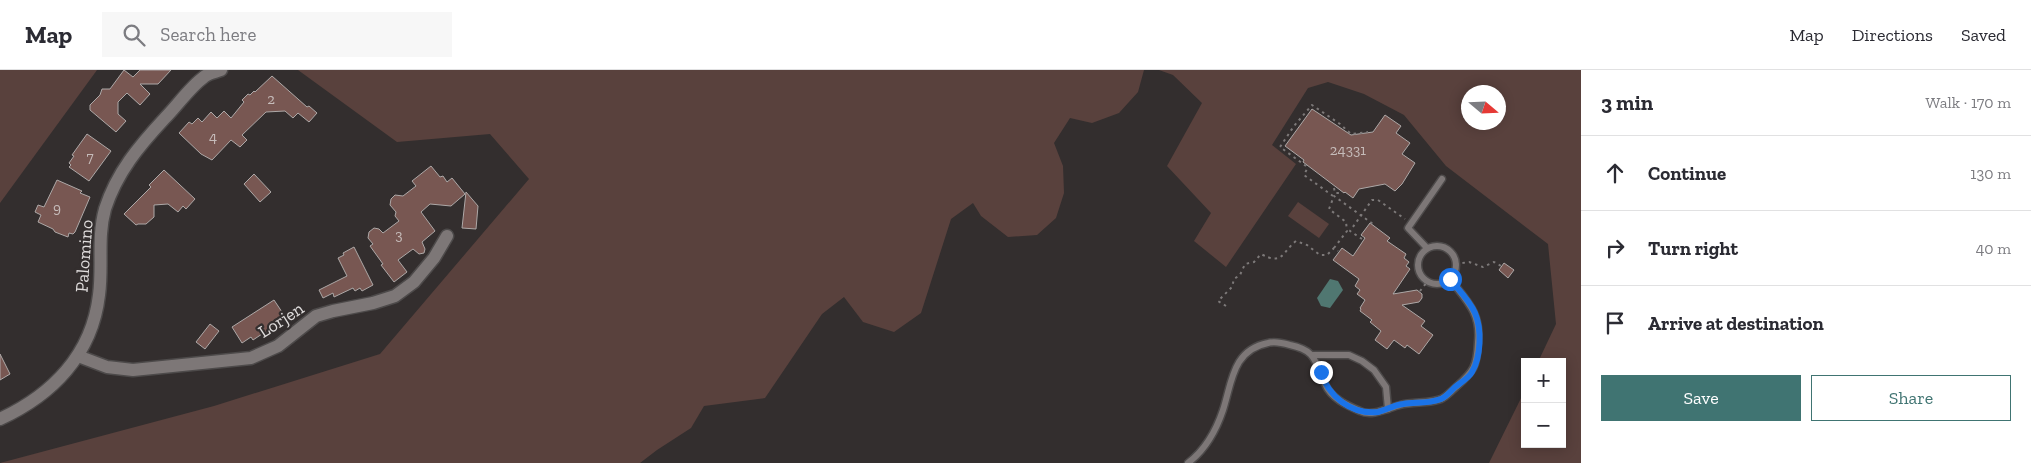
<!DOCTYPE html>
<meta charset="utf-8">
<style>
:root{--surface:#fff;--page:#f7f7f7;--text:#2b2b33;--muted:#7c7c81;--line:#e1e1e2;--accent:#407472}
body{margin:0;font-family:"Zilla Slab",serif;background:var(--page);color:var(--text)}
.controls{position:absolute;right:15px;bottom:15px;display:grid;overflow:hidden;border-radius:0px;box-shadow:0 2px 12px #0003}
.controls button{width:45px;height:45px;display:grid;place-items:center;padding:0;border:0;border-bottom:1px solid var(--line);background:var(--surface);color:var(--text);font:25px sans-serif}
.compass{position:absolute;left:1461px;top:15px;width:45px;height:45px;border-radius:50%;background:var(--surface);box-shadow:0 2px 12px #0003;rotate:109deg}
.stop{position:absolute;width:15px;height:15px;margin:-11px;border:4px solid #1a73e8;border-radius:50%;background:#fff}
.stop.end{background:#1a73e8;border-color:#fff;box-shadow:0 1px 5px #0008}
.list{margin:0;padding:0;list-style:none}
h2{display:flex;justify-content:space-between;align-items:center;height:65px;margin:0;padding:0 20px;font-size:21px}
h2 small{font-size:16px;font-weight:400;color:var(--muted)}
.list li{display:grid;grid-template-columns:32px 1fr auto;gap:15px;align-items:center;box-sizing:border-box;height:75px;padding:0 20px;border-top:1px solid var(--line)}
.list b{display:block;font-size:19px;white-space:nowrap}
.list em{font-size:16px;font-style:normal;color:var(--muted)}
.actions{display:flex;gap:10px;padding:15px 20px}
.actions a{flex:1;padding:11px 0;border:1px solid var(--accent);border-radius:0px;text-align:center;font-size:18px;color:var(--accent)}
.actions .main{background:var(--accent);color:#fff}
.icon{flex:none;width:28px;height:28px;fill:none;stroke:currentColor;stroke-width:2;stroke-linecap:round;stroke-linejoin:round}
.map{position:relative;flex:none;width:1581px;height:393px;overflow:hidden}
header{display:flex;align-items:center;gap:30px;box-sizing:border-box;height:70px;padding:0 25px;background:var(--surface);border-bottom:1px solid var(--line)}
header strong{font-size:24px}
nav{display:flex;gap:28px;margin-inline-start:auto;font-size:18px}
.search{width:350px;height:45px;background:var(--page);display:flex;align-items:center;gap:12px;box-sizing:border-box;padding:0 18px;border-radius:0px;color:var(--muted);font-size:19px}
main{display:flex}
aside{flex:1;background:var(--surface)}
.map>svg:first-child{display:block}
.green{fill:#59413d;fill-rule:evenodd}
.water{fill:#507771}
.building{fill:#785752;stroke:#ada8a7}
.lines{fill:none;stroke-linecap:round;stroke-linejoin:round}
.lane-casing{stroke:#4d4a4a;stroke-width:9}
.street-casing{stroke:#4d4a4a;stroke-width:15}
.path{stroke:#7d7979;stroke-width:2;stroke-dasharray:2.5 4;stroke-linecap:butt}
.lane{stroke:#7d7777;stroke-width:6}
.street{stroke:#7d7777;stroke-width:12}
.route{stroke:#1a73e8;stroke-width:6}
.labels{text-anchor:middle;stroke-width:4.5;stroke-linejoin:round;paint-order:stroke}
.number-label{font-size:15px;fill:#c6bcba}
.street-label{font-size:18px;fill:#e0dddd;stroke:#332e2e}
</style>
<header>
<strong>Map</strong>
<div class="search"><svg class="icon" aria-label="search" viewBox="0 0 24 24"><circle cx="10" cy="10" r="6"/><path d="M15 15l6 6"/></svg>Search here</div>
<nav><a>Map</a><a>Directions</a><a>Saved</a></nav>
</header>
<main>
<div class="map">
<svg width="1581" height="393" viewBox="0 0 1581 393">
<rect width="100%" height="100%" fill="#332e2e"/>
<g class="green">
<path d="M0 0H97L0 133Z"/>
<path d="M298 0H1144L1138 22 1119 43 1092 53 1070 48 1054 73 1063 96 1064 123 1056 148 1037 165 1008 167 981 146 973 133 951 149 921 243 894 262 863 252 844 227 822 244 765 328 704 336 691 358 657 380 640 393H0L214 336 380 284 529 109 490 64 397 72Z"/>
<path d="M1159 0H1581V393H1489L1525 320V374H1562V292H1538L1556 254 1548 174 1446 96 1404 45 1364 24 1328 12 1308 18 1272 75 1296 94 1226 197 1194 171 1211 143 1167 96 1202 33 1173 5ZM1498 22V52H1468V22Z"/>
<path d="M1298 132 1329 154 1319 168 1288 146Z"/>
</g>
<path class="water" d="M1330 209 1338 211 1343 220 1330 238 1321 236 1317 228Z"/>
<g class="building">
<path d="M124 0 133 7 140 0H171L158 14H140L150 24 140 35 127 23 118 32V44L126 51 116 62 90 40V35L100 25 102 19H110Z"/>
<path d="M272 6 307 37 309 36 317 43 309 52 298 43 293 48 285 41 266 42 242 65 247 70 240 77 231 70 212 90 201 84 179 63 189 52 192 54 198 48 202 52 211 42 217 48 224 41 231 48 244 32 242 30 248 24 250 25 254 21 255 22Z"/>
<path d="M1312 39 1351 65 1373 62 1385 45 1401 56 1396 63 1410 73 1402 84 1415 93 1402 114 1395 121 1385 114 1359 119 1353 128 1345 122 1344 123 1303 92 1304 90 1285 76Z"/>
<path d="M87 64 111 81 89 111 69 97 71 95 69 93 74 86 72 85Z"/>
<path d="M431 96 440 107 443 106 447 112 452 108 465 124 451 136 430 134 421 142 435 161 422 172 425 179 424 183 419 184 413 179 398 190 407 202 394 212 381 195 383 194 370 176 373 174 368 168 369 162 374 158 379 159 383 163 399 151 395 146 396 142 390 135 391 129 395 125 403 126 416 116 412 111Z"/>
<path d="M164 100 195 129 186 139 183 136 178 142 168 134 154 135V147L146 154H138L136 155 124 144 151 117 149 115Z"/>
<path d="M254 104 271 122 260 132 244 114Z"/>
<path d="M57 110 82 121 80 123 90 127 75 162 73 164 69 163 68 167 55 162 53 159 38 152 41 145 35 142 38 135 44 137Z"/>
<path d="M466 122 478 136 476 159 462 158Z"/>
<path d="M1370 153 1390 168 1387 171 1406 184 1404 188 1409 192 1406 196 1410 199 1393 224 1417 220 1422 224V228L1419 232 1402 235 1425 251 1421 256 1433 265 1419 284 1407 275 1405 278 1394 270 1387 279 1375 270 1381 261 1370 252 1372 250 1360 241 1361 239 1360 238 1365 230 1357 224 1360 220 1355 216 1359 209 1333 190 1342 178 1353 186 1365 168 1361 165Z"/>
<path d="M354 177 373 215 362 221 360 218 355 221 353 218 334 227 333 223 323 228 319 220 347 206 338 188 344 185 343 183Z"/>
<path d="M1504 193 1514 200 1508 208 1499 200Z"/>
<path d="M274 230 286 248 270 258 269 263 265 262 253 270 251 267 242 273 232 257Z"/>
<path d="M210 254 219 261 205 279 196 272Z"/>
<path d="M0 284 10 304 0 310Z"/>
</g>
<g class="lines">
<defs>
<g id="lane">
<circle cx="1437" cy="195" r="19"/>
<path d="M1427 178 1408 158 1442 109"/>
<path d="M1313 285H1349L1362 291 1374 300 1386 317 1388 339"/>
<path d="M1188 393C1205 380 1216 361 1223 340 1232 313 1232 280 1268 273 1275 271 1283 273 1290 275 1318 281 1314 292 1325 314 1331 328 1346 335 1360 341 1372 347 1388 338 1400 335 1413 331 1428 334 1441 329 1446 327 1451 321 1456 317 1474 301 1477 296 1478 272 1481 243 1467 231 1450 209"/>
</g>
<g id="street">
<path d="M78 286 107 297 133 300 251 288 278 276 316 246 333 241 373 233 395 226 414 212 434 188 447 166"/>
<path d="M0 349C52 325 92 285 99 225 103 196 97 168 105 139 117 102 139 76 165 48 177 36 190 17 204 7 208 3 216 2 221 0"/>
</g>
</defs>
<use href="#lane" class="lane-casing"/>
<use href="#street" class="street-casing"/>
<g class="path">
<path d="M1334 118 1335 123H1340"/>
<path d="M1333 126 1304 105 1307 99 1306 96 1280 77 1294 56 1312 35 1340 54 1351 64 1368 62"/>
<path d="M1362 169 1350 161 1372 130H1378L1405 149"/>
<path d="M1334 178 1347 161 1346 152 1329 139 1334 126 1373 154"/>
<path d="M1456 194 1469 192 1483 197 1494 192 1501 196"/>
<path d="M1420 221 1427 212"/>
<path d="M1226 236 1218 231 1232 217 1234 209 1240 205 1245 194 1254 192 1261 184C1283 196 1282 182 1296 171L1307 175 1320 185H1327L1334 178 1338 181"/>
</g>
<use href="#lane" class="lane"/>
<use href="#street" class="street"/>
</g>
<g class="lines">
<path class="route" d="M1321 302C1328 326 1351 345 1378 342 1386 340 1394 335 1403 334 1415 332 1428 334 1441 329 1446 327 1451 321 1455 317 1460 313 1469 308 1472 302 1481 287 1482 259 1475 243 1470 231 1458 219 1450 209"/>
</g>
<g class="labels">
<g class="number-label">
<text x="271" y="34">2</text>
<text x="213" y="72">4</text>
<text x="1348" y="85">24331</text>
<text x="90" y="92">7</text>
<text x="57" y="143">9</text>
<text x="399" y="170">3</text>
</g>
<g class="street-label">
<text transform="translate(84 186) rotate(-86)" y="6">Palomino</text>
<text transform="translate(281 250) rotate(-33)" y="6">Lorjen</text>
</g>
</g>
</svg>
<div class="controls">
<button>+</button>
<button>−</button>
</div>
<svg class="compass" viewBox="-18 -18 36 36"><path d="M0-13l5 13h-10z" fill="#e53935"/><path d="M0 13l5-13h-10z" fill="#7c7c81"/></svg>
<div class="stop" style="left:1450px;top:209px"></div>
<div class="stop end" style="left:1321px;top:302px"></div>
</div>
<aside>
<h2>3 min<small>Walk · 170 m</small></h2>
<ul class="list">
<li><svg class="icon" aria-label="ahead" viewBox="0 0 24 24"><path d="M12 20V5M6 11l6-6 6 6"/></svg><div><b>Continue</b></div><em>130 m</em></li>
<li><svg class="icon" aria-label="right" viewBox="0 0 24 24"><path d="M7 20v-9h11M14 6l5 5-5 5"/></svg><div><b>Turn right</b></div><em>40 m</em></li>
<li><svg class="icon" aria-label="arrive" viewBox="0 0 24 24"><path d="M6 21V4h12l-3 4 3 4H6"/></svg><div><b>Arrive at destination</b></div></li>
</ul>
<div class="actions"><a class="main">Save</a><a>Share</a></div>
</aside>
</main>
